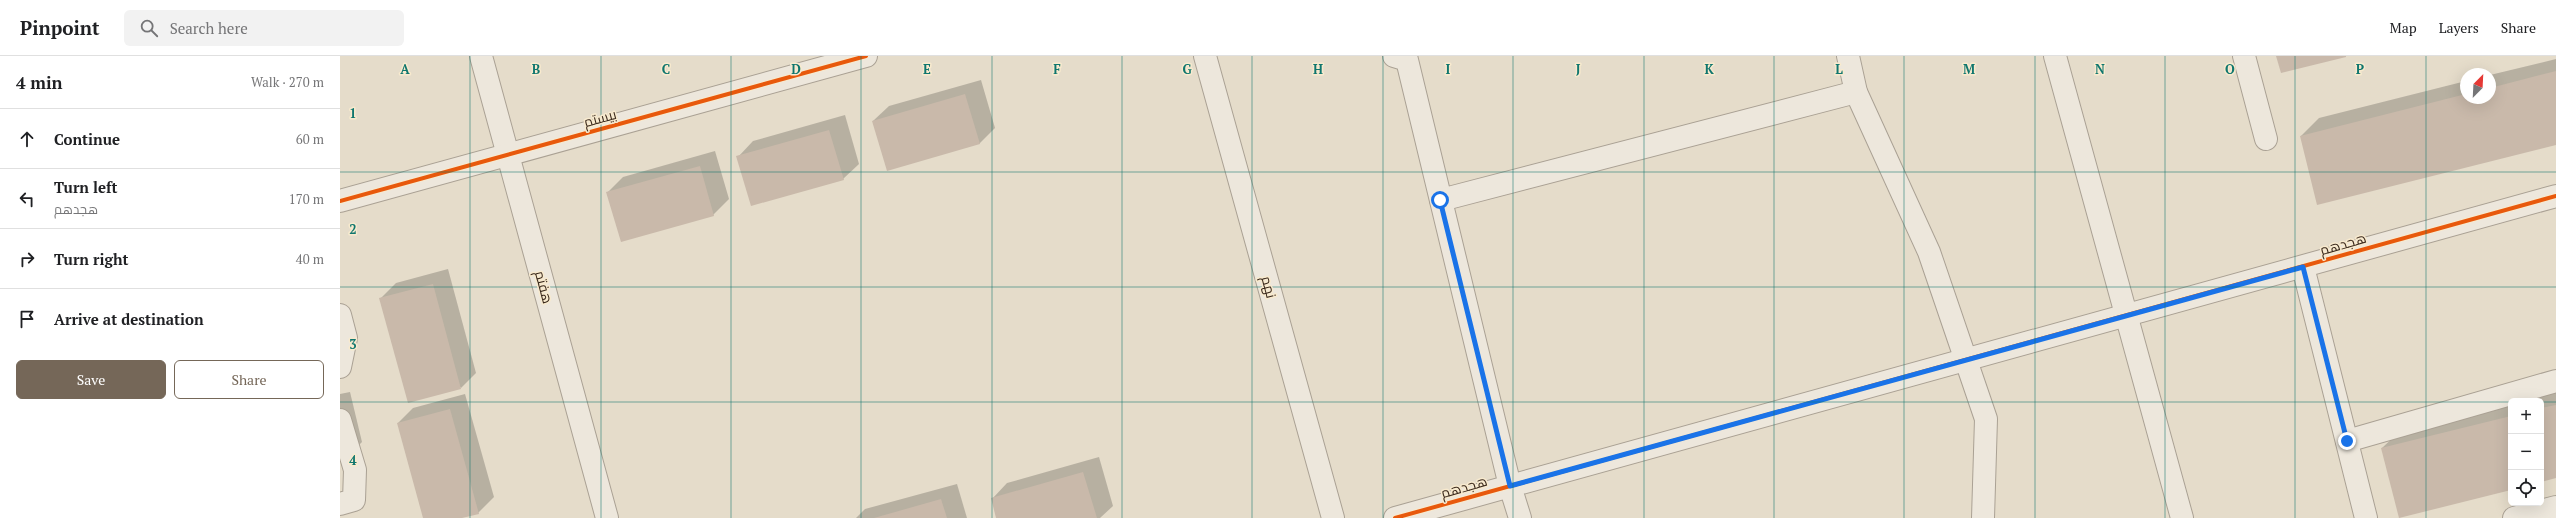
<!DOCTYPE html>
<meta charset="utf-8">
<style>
:root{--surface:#fff;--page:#f2f2f2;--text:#202124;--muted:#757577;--line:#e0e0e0;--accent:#756758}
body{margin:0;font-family:"PT Serif",Cairo,serif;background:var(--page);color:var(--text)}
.controls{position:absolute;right:12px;bottom:12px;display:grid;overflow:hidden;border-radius:6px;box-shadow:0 4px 16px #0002}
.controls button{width:36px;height:36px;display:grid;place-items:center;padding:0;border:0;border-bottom:1px solid var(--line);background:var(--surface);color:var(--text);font:20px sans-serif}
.compass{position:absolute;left:2120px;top:12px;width:36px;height:36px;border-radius:50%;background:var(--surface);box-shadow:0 4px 16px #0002;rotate:24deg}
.stop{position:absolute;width:12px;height:12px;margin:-9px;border:3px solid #1a73e8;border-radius:50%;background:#fff}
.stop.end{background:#1a73e8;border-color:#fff;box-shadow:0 1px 4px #0008}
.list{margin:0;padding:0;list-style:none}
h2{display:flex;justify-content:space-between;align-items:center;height:52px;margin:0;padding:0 16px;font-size:17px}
h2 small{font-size:13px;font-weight:400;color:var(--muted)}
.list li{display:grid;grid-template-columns:26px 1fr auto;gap:12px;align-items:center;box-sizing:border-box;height:60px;padding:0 16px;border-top:1px solid var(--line)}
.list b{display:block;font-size:15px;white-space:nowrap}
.list p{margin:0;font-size:13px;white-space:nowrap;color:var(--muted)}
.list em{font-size:13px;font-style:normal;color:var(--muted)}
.actions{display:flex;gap:8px;padding:12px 16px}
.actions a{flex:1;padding:9px 0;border:1px solid var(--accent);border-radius:6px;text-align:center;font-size:14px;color:var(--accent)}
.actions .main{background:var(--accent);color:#fff}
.icon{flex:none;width:22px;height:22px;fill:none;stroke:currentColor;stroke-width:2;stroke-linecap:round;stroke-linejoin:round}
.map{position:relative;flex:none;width:2216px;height:462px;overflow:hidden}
header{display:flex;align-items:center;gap:24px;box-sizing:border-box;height:56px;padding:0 20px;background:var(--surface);border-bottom:1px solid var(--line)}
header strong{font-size:19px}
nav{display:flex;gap:22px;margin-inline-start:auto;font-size:14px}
.search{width:280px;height:36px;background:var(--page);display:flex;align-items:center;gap:10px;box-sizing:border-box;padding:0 14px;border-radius:6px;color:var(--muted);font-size:15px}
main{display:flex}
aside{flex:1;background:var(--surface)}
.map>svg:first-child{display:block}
.shadow{fill:#0003}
.building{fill:#c9b9aa}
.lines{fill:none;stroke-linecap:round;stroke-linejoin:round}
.minor-casing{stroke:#aaa194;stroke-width:24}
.minor{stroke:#ede7dc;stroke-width:22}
.cycleway-casing{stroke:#f8eace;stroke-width:6}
.cycleway{stroke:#e8590c;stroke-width:4}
.route{stroke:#1a73e8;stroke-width:5}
.grid{fill:none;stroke:#0f766e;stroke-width:1;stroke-opacity:0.55}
.labels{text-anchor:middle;stroke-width:3;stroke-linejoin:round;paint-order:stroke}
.street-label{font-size:14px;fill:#39281b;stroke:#f8eace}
.grid-label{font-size:13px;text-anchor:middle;font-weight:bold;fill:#0f766e;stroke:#f8eace;stroke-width:3;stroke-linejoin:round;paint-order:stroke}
</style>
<header>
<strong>Pinpoint</strong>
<div class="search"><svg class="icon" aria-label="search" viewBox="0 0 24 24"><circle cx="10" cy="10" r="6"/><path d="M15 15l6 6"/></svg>Search here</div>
<nav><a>Map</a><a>Layers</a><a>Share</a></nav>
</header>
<main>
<aside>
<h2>4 min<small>Walk · 270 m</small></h2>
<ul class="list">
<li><svg class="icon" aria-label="ahead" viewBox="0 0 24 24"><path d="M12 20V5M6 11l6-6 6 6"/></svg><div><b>Continue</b></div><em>60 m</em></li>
<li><svg class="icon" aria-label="left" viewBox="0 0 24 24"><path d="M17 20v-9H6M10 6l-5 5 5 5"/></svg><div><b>Turn left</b><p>هجدهم</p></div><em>170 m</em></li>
<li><svg class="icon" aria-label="right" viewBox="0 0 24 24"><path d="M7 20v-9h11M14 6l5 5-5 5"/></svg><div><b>Turn right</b></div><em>40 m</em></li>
<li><svg class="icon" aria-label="arrive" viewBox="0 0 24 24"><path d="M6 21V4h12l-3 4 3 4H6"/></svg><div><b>Arrive at destination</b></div></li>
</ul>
<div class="actions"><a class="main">Save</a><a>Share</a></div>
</aside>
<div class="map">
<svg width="2216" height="462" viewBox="0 0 2216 462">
<rect width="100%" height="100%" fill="#e5dcca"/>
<g class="shadow">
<path d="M2216 3V88L1961 80 1979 62 2126 25V42H2150V19Z"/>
<path d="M641 24 655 72 639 88 533 65 549 50Z"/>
<path d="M505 59 519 108 503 123 398 101 413 85Z"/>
<path d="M375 95 389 143 373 159 268 136 283 121Z"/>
<path d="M108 213 136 317 121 332 41 242 56 227Z"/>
<path d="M10 336 22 386 4 404 0 405V338Z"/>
<path d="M2216 336V421L2201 425V345H2179Z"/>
<path d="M125 338 154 441 138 457 118 462H84L58 367 73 352Z"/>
<path d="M2171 347V433L2042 392 2060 375Z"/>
<path d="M759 401 773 450 760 462H657L652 443 667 427Z"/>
<path d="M617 428 627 462H516L525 453Z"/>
</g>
<g class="building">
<path d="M1936 0H2006V1L1941 17Z"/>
<path d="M2216 15V89L1977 149 1960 80 2126 38V42H2150V32Z"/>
<path d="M625 38 640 88 547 115 532 65Z"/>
<path d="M489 74 504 124 411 150 396 100Z"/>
<path d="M360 110 374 160 281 186 266 136Z"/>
<path d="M93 228 121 333 68 347 39 242Z"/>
<path d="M2216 349V422L2201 426V352Z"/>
<path d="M110 353 139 458 122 462H83L57 367Z"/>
<path d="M2171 360V434L2059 462 2041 392Z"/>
<path d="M743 416 757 462H656L651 442Z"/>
<path d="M601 443 607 462H534Z"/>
</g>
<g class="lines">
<defs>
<g id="minor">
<path d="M141 0 267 462"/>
<path d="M865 0 993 462"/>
<path d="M1054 0 1067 4 1170 430 1180 462"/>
<path d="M1508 0 1516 36 1589 196 1646 363 1643 462"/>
<path d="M1715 0 1842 462"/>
<path d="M1904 0 1926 83"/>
<path d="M1101 144 1516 36"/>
<path d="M0 145 526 0"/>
<path d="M1963 211 2026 462"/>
<path d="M0 259 6 282 0 311"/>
<path d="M0 364 15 414 14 444 0 448"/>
<path d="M2007 385 2216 325"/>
<path d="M1055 462 2216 140"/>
<path d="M2174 462 2216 451"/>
</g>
</defs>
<use href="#minor" class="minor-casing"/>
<use href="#minor" class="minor"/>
<defs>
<g id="cycleway">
<path d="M0 145 526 0"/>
<path d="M1055 462 2216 140"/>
</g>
</defs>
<use href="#cycleway" class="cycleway-casing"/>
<use href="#cycleway" class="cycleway"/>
</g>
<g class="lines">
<path class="route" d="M1100 144 1170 430 1963 211 2007 385"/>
</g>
<path class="grid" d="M130 0V462M261 0V462M391 0V462M521 0V462M652 0V462M782 0V462M912 0V462M1043 0V462M1173 0V462M1304 0V462M1434 0V462M1564 0V462M1695 0V462M1825 0V462M1955 0V462M2086 0V462M0 116H2216M0 231H2216M0 346H2171M2201 346H2216"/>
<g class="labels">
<g class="street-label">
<text transform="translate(260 62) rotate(-15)" y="5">بیستم</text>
<text transform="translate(2003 188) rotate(-16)" y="5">هجدهم</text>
<text transform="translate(204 231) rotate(75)" y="5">هفتم</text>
<text transform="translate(929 231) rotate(75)" y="5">نهم</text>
<text transform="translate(1124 431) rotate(-16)" y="5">هجدهم</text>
</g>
</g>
<g class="grid-label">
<text x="65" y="18">A</text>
<text x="196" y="18">B</text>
<text x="326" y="18">C</text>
<text x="456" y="18">D</text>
<text x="587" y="18">E</text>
<text x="717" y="18">F</text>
<text x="847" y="18">G</text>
<text x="978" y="18">H</text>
<text x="1108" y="18">I</text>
<text x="1238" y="18">J</text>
<text x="1369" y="18">K</text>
<text x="1499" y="18">L</text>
<text x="1629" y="18">M</text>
<text x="1760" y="18">N</text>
<text x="1890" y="18">O</text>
<text x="2020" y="18">P</text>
<text x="13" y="62">1</text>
<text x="13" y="178">2</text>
<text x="13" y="293">3</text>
<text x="13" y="409">4</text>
</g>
</svg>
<div class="controls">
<button>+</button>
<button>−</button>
<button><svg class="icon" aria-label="locate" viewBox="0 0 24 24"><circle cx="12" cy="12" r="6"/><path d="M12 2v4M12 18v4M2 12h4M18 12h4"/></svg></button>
</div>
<svg class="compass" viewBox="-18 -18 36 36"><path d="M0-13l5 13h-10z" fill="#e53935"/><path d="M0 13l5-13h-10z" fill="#757577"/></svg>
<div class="stop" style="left:1100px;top:144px"></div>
<div class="stop end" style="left:2007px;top:385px"></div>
</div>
</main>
